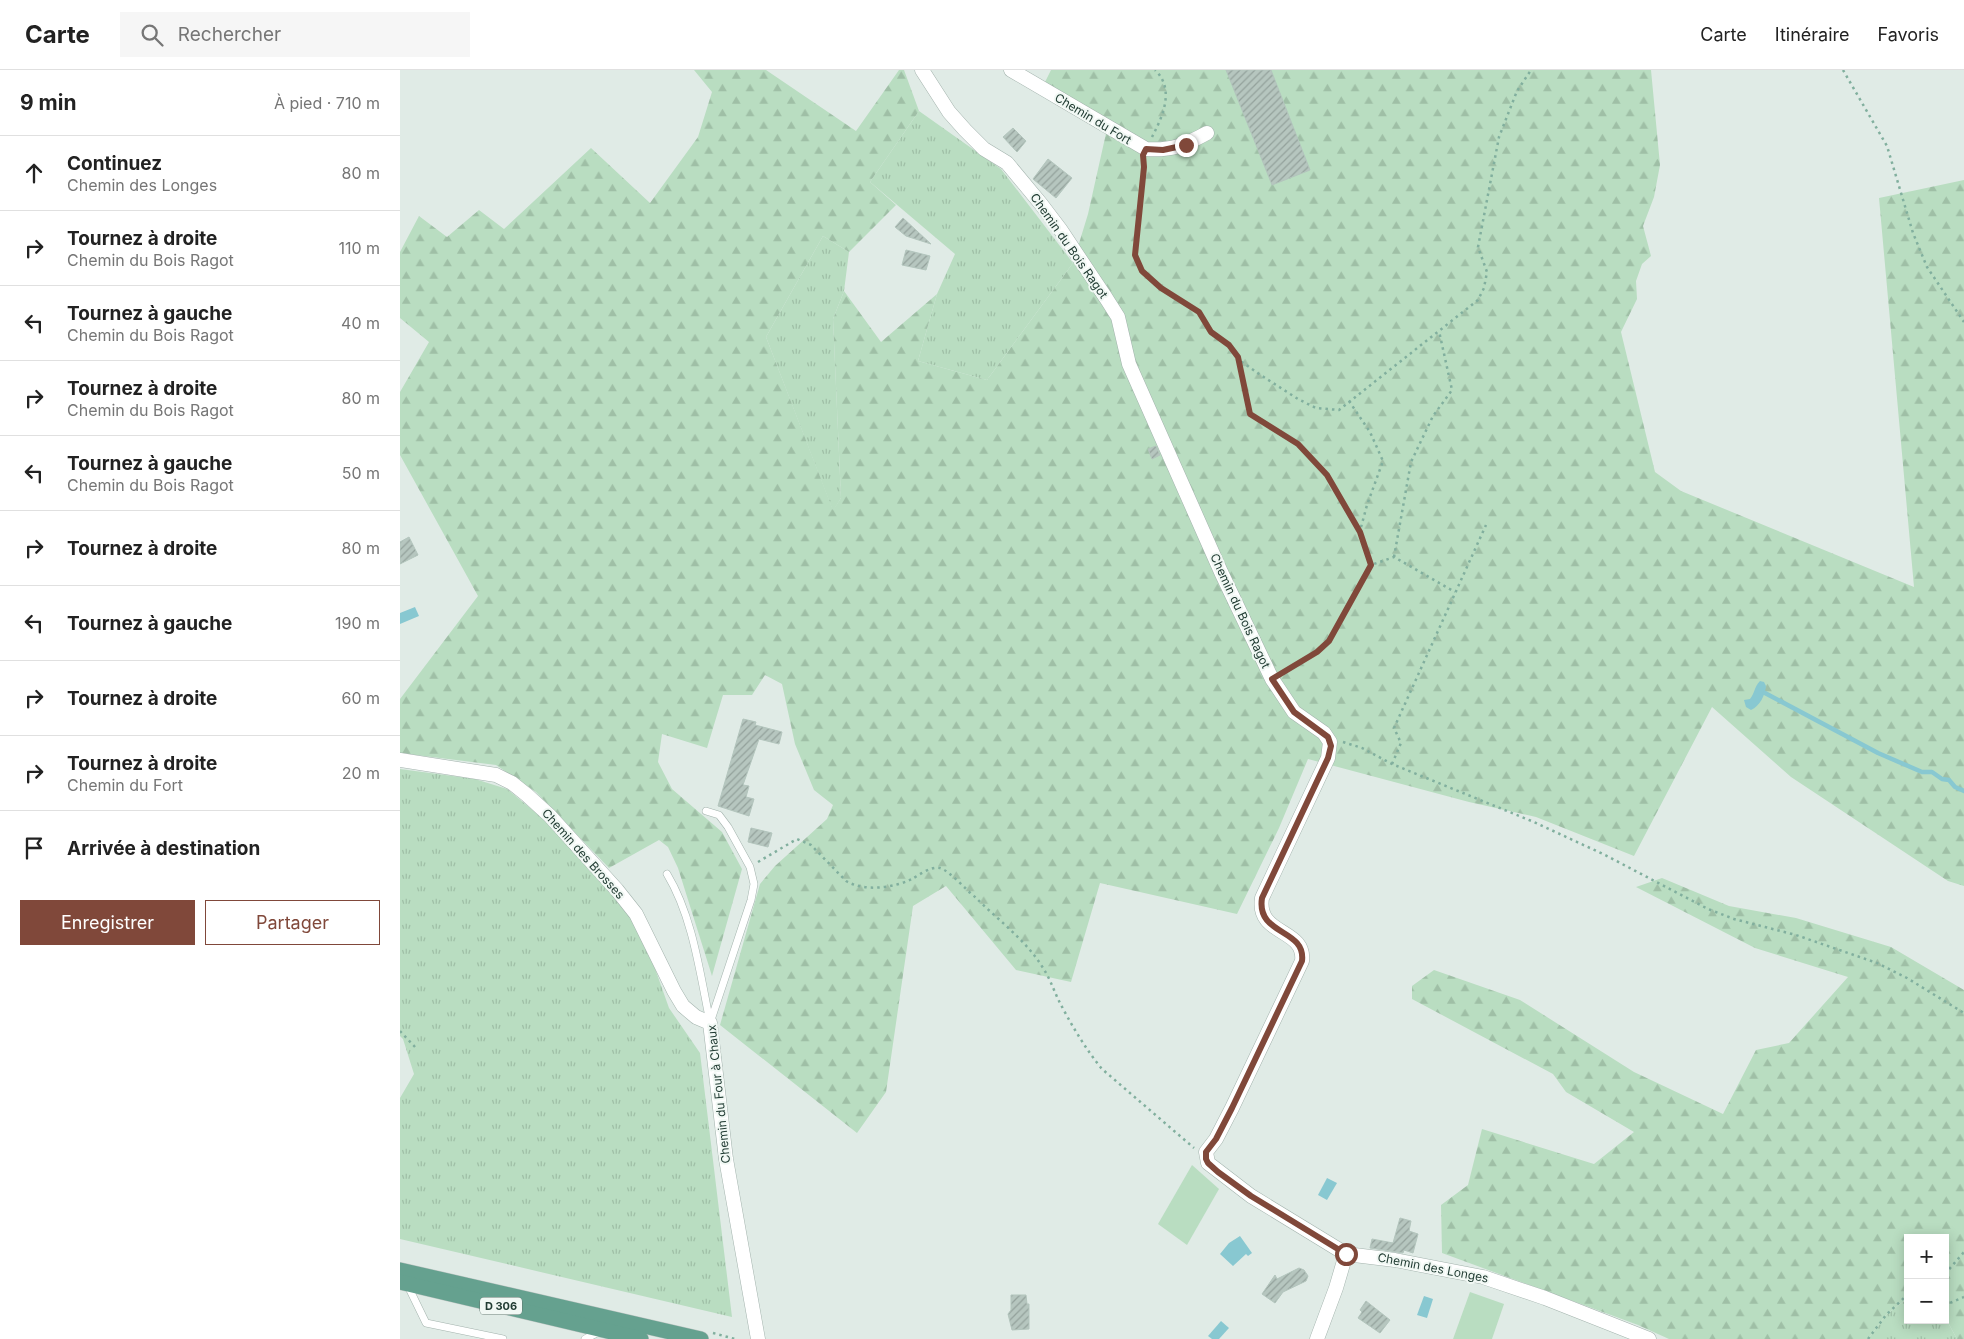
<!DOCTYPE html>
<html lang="fr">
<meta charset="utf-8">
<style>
:root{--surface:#fff;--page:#f6f6f6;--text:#222;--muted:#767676;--line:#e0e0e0;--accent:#80483a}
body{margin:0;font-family:Inter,sans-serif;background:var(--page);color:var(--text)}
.controls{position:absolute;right:15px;bottom:15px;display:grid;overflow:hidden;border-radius:0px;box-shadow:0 2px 12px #0003}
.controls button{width:45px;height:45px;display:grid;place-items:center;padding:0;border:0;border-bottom:1px solid var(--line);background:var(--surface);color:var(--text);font:25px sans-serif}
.stop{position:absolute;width:15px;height:15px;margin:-11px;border:4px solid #80483a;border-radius:50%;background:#fff}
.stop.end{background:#80483a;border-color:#fff;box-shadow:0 1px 5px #0008}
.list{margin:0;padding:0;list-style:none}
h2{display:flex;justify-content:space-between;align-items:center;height:65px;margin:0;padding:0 20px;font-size:21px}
h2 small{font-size:16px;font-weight:400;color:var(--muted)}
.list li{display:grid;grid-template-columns:32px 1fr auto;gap:15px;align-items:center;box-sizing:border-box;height:75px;padding:0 20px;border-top:1px solid var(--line)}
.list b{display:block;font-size:19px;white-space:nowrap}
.list p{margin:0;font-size:16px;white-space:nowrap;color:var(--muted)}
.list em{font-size:16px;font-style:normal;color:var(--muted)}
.actions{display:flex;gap:10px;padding:15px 20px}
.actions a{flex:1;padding:11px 0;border:1px solid var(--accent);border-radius:0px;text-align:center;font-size:18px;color:var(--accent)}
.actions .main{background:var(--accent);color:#fff}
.icon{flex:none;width:28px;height:28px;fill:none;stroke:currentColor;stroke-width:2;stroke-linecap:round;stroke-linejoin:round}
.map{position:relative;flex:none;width:1564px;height:1269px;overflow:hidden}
header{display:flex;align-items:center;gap:30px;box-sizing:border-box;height:70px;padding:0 25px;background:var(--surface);border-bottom:1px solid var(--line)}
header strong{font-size:24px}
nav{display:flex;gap:28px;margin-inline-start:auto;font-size:18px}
.search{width:350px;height:45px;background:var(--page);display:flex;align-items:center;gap:12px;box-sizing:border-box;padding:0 18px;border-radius:0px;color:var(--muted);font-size:19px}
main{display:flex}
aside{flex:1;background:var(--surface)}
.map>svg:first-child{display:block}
.grass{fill:url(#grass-tufts)}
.forest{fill:url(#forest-firs)}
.pitch{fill:#b9ddc1}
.water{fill:#88c8d1}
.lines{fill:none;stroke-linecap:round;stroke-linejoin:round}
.stream{stroke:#88c8d1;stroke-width:4.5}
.building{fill:url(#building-hatch);stroke:#b3c5bd}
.service-casing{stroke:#a3b3ad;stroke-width:8}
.minor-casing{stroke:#a3b3ad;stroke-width:15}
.primary-casing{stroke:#c1c8c6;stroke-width:16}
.path{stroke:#81af9e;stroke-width:2.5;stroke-dasharray:2.5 4;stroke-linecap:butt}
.service{stroke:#fff;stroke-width:7}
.minor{stroke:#fff;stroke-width:14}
.primary{stroke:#65a18f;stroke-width:15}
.route{stroke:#80483a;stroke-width:6}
.labels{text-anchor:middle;stroke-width:4;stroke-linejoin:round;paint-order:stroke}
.shield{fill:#f1f8f4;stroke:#5f746d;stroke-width:1}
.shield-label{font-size:11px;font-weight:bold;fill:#213c33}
.street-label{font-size:12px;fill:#213c33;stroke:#f1f8f4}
</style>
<header>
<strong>Carte</strong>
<div class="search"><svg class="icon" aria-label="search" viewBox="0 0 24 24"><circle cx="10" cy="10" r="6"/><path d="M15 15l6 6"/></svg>Rechercher</div>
<nav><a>Carte</a><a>Itinéraire</a><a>Favoris</a></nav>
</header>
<main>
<aside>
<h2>9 min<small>À pied · 710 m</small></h2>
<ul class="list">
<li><svg class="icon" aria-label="ahead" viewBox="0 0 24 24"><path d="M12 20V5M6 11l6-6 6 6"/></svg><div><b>Continuez</b><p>Chemin des Longes</p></div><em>80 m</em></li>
<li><svg class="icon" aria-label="right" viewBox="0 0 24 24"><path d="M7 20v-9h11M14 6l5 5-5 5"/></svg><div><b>Tournez à droite</b><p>Chemin du Bois Ragot</p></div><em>110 m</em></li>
<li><svg class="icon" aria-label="left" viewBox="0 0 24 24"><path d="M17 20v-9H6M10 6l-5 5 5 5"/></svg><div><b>Tournez à gauche</b><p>Chemin du Bois Ragot</p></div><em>40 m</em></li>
<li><svg class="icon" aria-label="right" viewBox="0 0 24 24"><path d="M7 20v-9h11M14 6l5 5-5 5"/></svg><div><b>Tournez à droite</b><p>Chemin du Bois Ragot</p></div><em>80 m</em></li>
<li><svg class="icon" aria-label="left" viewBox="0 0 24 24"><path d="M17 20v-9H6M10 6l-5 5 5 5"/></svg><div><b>Tournez à gauche</b><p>Chemin du Bois Ragot</p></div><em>50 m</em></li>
<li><svg class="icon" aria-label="right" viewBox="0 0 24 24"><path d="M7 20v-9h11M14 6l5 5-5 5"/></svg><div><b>Tournez à droite</b></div><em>80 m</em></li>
<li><svg class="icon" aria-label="left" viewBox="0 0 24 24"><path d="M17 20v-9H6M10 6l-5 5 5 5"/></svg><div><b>Tournez à gauche</b></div><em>190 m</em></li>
<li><svg class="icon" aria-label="right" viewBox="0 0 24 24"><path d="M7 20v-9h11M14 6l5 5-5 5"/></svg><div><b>Tournez à droite</b></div><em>60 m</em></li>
<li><svg class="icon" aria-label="right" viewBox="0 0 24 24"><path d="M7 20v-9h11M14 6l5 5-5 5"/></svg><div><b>Tournez à droite</b><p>Chemin du Fort</p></div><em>20 m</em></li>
<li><svg class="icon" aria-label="arrive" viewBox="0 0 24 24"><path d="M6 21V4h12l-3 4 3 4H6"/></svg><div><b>Arrivée à destination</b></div></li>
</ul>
<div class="actions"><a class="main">Enregistrer</a><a>Partager</a></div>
</aside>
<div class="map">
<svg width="1564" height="1269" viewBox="0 0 1564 1269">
<defs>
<pattern id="grass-tufts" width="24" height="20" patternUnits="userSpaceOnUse" patternTransform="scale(1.25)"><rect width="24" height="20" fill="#b9ddc1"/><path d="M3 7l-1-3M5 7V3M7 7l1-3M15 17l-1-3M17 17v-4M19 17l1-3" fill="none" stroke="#9fbfa6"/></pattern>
<pattern id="forest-firs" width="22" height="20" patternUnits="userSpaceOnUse" patternTransform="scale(1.25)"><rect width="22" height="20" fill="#b9ddc1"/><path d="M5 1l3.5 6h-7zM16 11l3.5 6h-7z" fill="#9fbfa6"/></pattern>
<pattern id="building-hatch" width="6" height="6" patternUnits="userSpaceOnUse" patternTransform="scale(1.25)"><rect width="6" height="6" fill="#b6c6bf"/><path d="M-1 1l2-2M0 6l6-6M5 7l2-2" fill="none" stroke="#94a29c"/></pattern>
</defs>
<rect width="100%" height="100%" fill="#e0ebe6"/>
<g class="grass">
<path d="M519 41 601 99 673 193 587 310 518 291 537 224 555 184 470 112Z"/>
<path d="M423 166 449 182 444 221 433 249 441 428 433 441 366 267Z"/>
<path d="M0 699 75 709 107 719 141 747 226 839 252 890 269 938 300 983 332 1247 0 1169V1028L14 1004 3 969 0 966Z"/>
<path d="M1508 1228V1250H1545V1247L1557 1269H1468L1486 1245Z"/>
</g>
<g class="forest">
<path d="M294 0H366L456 61 499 0H504L519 41 470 112 496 135 449 182 423 166 366 267 433 440 441 428 433 249 444 221 481 272 537 224 518 291 587 310 673 193 688 144 709 50 644 14 651 0H1251L1260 95 1254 127 1243 156 1251 186 1242 194 1236 211 1237 229 1221 262 1255 402 1281 421 1514 517 1479 128 1564 110V816L1548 811 1391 707 1312 637 1234 786 1136 747 1069 732 908 689 879 758 837 844 700 813 671 912 616 900 546 816 513 836 486 1022 457 1063 320 955 360 814 375 796 427 749 433 735 414 720 395 674 382 614 365 605 352 625H323L307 678 262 664 258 692 272 719 322 762 342 799 312 906 278 798 268 777 259 770 209 798 136 722 96 695 0 683V629L78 526 0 385V322L29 272 0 248V182L19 146 47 167 79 140 104 159 191 78 250 133 298 67 312 22Z"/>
<path d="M1262 808 1329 836 1396 848 1491 877 1564 920V1269H1557L1545 1247V1168H1508V1228L1486 1245 1468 1269H1269L1238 1255 1042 1183 1041 1135 1068 1115 1082 1059 1194 1094 1234 1062 1166 1022 1153 1004 1012 929V916L1034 900 1120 930 1234 1002 1323 1044 1356 980 1389 973 1448 907 1355 878 1236 817Z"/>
</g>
<g class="pitch">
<path d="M792 1095 819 1119 787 1175 758 1154Z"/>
<path d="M1070 1222 1104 1234 1092 1269H1053Z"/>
</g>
<g class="water">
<path d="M15 537 19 546 0 554V543Z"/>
<path d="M1360 611 1364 612 1366 616C1365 625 1360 636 1351 640L1346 637 1344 630 1350 629C1355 623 1354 617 1360 611Z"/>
<path d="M927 1108 937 1113 927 1130 918 1125Z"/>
<path d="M840 1166 852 1183 848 1186 846 1184 833 1196 820 1184 829 1173Z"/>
<path d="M1024 1226 1033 1229 1027 1248 1017 1245Z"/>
<path d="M821 1251 829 1258 819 1269H812L808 1266Z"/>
</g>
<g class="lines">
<path class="stream" d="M1365 623 1478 683 1522 702H1532L1542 709 1549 710 1555 717 1564 721"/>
</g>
<g class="building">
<path d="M826 0H871L910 100 872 115Z"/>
<path d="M613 58 626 71 617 82 603 67Z"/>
<path d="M648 89 672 108 656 128 633 109Z"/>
<path d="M503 148 531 174 506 166 495 157Z"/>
<path d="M506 180 530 186 526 200 502 195Z"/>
<path d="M756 376 760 385 752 389 748 379Z"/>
<path d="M9 467 18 485 0 494V472Z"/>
<path d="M343 649 356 652 355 655 382 662 379 674 359 669 343 715 349 716 346 727 354 729 349 746 318 736Z"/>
<path d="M351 758 372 763 368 777 348 772Z"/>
<path d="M1000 1148 1011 1151 1009 1161 1018 1164 1013 1183 1004 1180 1003 1183 970 1178 972 1169 993 1173Z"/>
<path d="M899 1198 904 1200 908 1206 906 1211 883 1222 875 1233 862 1224 875 1205 877 1209Z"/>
<path d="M611 1225H626L627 1234H629V1259L612 1260 608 1244 611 1240Z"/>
<path d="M966 1231 990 1250 980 1263 958 1248 962 1242 960 1240Z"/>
</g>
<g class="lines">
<defs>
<g id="service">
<path d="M306 741 319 745 328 757 350 797 354 814 351 830 310 953"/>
<path d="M267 804C293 847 300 904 310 952"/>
<path d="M7 1214 26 1253 103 1269"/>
<path d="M185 1269 201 1261"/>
</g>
<g id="minor">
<path d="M522 0 549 42 565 60 584 79 607 93 641 134 660 159 706 228 718 247 729 294 821 502 872 609 894 642 924 663 930 672 928 688 862 828C856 866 906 858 902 891L832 1038 816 1069 806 1082 808 1093 851 1126 946 1184 995 1190 1083 1207 1145 1228 1249 1269"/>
<path d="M611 0 746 79C772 81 785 75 807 63"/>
<path d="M0 690 96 705 112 713 127 725 150 746 217 820 236 844 274 921 283 936 296 947 310 953 326 1089 358 1269"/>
<path d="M917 1269 936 1218 946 1184"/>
</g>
<g id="primary">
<path d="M0 1200 301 1269"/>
<path d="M0 1212 241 1269"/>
</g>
</defs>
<use href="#service" class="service-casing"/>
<use href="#minor" class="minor-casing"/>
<use href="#primary" class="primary-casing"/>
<g class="path">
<path d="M1443 0 1487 76 1513 163 1527 197 1564 252"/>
<path d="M752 67C763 46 775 19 755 0"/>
<path d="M742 93 744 97 735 185 742 201 761 218 799 242 811 262 829 275 842 292 859 304 898 329 916 338 939 340 1078 230 1084 218 1087 202 1078 177 1099 67 1117 21 1131 0"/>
<path d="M839 289 850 345 898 374 927 405 960 461"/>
<path d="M949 331 970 362 983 391 967 435 960 461 971 495 994 487 1055 522"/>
<path d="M994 487 1011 392 1033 346 1052 320 1039 261"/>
<path d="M882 602 917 582 929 571 971 495"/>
<path d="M943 672 962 678 992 694 1134 752 1205 785 1308 839 1334 849 1396 865 1477 893 1507 908 1564 943"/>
<path d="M992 694 1001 673 994 658 1086 455"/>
<path d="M358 792 397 769 411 775 446 811C465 822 493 818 512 809 519 805 531 796 540 798 550 801 566 820 575 827 598 850 626 870 643 898 649 907 653 918 658 929 669 951 686 980 702 999L794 1078"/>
<path d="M0 961 15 977"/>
<path d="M1545 1204 1564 1182"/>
<path d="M1545 1229 1550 1233 1564 1227"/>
<path d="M313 1263 335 1269"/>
<path d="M1468 1269 1486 1245 1508 1224"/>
</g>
<use href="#service" class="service"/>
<use href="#minor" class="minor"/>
<use href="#primary" class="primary"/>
</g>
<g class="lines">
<path class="route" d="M786 75 763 80 746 79 743 85 744 97 735 185 742 201 761 218 799 242 811 262 829 275 838 287 850 344 898 374 927 405 960 462 971 495 929 571 917 582 872 609 894 642 928 667 931 676 928 688 862 828C856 866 906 858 902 891L832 1038 816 1069 806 1082V1089L808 1093 818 1102 851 1126 946 1184"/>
</g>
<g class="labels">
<rect class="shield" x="80" y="1227.5" width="42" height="17" rx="4"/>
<g class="shield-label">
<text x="101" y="1240">D 306</text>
</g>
<g class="street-label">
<text transform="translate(693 49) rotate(31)" y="4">Chemin du Fort</text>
<text transform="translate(669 176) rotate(55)" y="4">Chemin du Bois Ragot</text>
<text transform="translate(840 541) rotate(65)" y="4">Chemin du Bois Ragot</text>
<text transform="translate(183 784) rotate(48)" y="4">Chemin des Brosses</text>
<text transform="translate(319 1024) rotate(-96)" y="4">Chemin du Four à Chaux</text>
<text transform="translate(1033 1198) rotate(11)" y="4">Chemin des Longes</text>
</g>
</g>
</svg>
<div class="controls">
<button>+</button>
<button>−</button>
</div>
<div class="stop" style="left:946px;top:1184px"></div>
<div class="stop end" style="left:786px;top:75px"></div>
</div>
</main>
